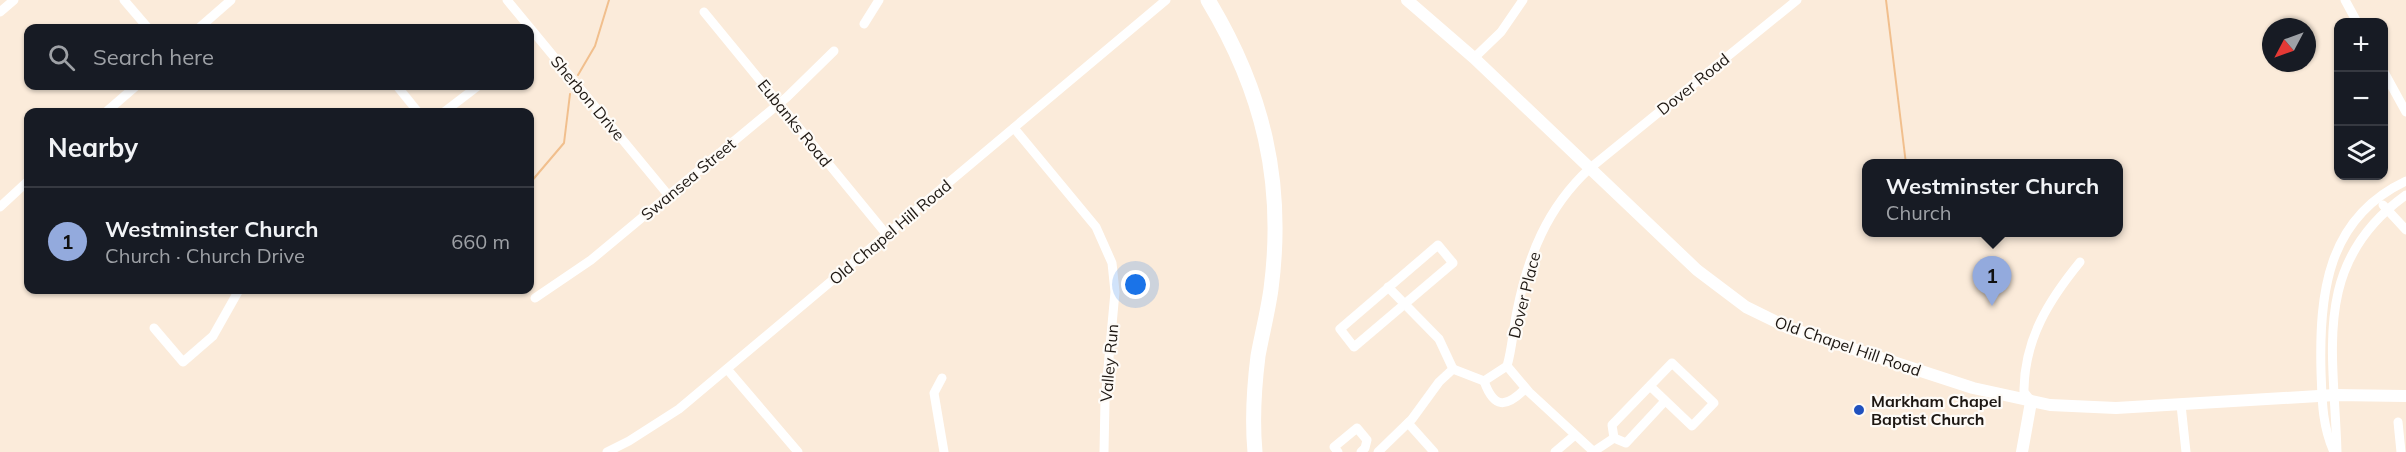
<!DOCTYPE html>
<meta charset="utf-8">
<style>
:root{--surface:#171b24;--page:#242831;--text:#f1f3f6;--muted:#9ea1a6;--line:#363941;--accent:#93aadd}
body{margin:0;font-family:Mulish,sans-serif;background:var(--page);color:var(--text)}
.controls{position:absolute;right:18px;top:18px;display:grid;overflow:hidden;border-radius:12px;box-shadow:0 2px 4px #0004}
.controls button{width:54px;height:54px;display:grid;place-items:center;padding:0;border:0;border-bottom:2px solid var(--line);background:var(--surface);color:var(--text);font:30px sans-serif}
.compass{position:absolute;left:2262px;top:18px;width:54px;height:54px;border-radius:50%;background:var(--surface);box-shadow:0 2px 4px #0004;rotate:229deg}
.you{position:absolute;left:1136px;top:285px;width:21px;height:21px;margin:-15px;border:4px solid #fff;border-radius:50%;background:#1a73e8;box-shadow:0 0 0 9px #1a73e833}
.badge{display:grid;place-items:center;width:39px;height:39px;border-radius:50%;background:var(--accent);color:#111;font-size:20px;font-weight:700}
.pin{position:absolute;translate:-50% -50px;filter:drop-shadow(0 2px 3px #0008)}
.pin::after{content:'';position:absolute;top:32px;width:21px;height:18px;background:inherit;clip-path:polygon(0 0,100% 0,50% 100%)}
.popup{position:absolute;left:1862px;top:159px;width:261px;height:78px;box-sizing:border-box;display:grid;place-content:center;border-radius:12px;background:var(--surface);filter:drop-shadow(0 2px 4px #0005);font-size:20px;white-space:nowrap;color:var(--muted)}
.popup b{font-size:22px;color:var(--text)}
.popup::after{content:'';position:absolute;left:50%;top:100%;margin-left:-12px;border:12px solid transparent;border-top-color:var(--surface)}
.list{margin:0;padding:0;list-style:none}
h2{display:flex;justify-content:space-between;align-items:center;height:78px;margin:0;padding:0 24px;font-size:26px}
h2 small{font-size:20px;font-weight:400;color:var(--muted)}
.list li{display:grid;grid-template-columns:39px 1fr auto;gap:18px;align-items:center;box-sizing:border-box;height:108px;padding:0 24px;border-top:2px solid var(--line)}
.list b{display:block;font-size:22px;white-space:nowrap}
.list p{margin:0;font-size:20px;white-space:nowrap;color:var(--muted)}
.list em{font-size:20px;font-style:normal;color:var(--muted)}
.icon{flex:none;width:33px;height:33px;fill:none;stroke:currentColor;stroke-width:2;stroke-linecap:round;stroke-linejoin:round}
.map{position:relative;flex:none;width:2406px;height:452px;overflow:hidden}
.search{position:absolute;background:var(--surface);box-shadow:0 2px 4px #0004;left:24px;top:24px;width:510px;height:66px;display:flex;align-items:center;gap:15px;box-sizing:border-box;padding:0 21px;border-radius:12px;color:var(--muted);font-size:22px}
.panel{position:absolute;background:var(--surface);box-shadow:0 2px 4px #0004;left:24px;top:108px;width:510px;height:186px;border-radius:12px}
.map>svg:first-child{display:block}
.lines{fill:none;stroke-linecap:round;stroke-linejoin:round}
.stream{stroke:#f1bf8d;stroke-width:2}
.minor{stroke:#fff;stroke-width:9}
.tertiary{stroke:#fff;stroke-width:12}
.primary{stroke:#fff;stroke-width:15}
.poi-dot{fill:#2051be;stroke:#fefbf7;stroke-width:2}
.labels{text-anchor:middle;stroke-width:4.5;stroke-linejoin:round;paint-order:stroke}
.street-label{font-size:16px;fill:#1d1712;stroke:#fefbf7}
.poi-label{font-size:16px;font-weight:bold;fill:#1d1712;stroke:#fefbf7;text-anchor:start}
</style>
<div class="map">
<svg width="2406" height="452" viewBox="0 0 2406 452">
<rect width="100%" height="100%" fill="#fbebda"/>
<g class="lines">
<g class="stream">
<path d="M1886 0 1906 164"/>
<path d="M578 75 595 46 609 0"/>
<path d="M530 183 564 143 570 94"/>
</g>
<g class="minor">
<path d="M124 0 148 28"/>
<path d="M507 0 669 196"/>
<path d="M2345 0 2357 22"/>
<path d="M0 12 14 0"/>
<path d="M704 12 887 235"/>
<path d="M864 24 879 0"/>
<path d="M199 28 231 0"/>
<path d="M1474 58 1501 32 1523 0"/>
<path d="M2384 72 2406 112"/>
<path d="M397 86 418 112"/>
<path d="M106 112 136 86"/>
<path d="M444 112 478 86"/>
<path d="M1014 128 1096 227 1112 263 1115 292 1105 401 1104 452"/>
<path d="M2383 205 2406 230"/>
<path d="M0 207 28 181"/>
<path d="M1438 245 1453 263 1354 347 1340 329Z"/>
<path d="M1388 287 1439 339 1453 369"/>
<path d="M535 298 591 260 787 97 834 51"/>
<path d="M154 328 183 362 213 336 239 290"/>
<path d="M1507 366 1529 392 1593 451"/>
<path d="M727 369 798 452"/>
<path d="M1453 369 1484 381 1507 366C1512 349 1513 330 1517 311 1528 256 1547 208 1589 169L1797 0"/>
<path d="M942 378 934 393 944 452"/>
<path d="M1484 381C1494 409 1506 408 1525 389"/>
<path d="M1650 386 1692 426 1714 403 1672 363 1612 425 1614 438 1626 443 1665 401"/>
<path d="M2031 401 2024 392V389C2025 338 2049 300 2080 262"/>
<path d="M2181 405 2186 452"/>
<path d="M2398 422 2401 452"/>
<path d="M1408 423 1434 452"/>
<path d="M607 452 629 441 679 409 1166 0"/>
<path d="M1338 452 1334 447 1357 428 1367 440 1365 448 1361 452"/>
<path d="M1378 452 1412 419 1439 382 1453 369"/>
<path d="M1555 452 1575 435"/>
<path d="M1593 452 1614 438"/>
<path d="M2334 452C2322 426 2322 399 2321 371 2319 294 2327 218 2406 181"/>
<path d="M2337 452C2334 350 2311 263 2406 195"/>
</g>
<g class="tertiary">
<path d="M1407 0 1474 58 1697 270 1746 307 1789 328 1973 388 2050 405 2116 408 2335 395 2406 396"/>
<path d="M2022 452 2031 402"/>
</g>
<path class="primary" d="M1208 0C1263 91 1285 182 1271 289 1268 311 1262 334 1258 356 1254 388 1252 420 1255 452"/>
</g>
<circle class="poi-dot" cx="1859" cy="410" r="6"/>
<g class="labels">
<g class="street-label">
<text transform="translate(1693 84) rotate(-39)" y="6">Dover Road</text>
<text transform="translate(588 98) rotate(50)" y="6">Sherbon Drive</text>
<text transform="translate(795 123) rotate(51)" y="6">Eubanks Road</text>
<text transform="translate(688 179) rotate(-40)" y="6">Swansea Street</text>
<text transform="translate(890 232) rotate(-40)" y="6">Old Chapel Hill Road</text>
<text transform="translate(1524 295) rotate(-76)" y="6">Dover Place</text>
<text transform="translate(1848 346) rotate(19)" y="6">Old Chapel Hill Road</text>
<text transform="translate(1109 363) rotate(-85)" y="6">Valley Run</text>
</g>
<g class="poi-label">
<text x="1871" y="407">Markham Chapel<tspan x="1871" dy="18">Baptist Church</tspan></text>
</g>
</g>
</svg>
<div class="controls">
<button>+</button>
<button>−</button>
<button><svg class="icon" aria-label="layers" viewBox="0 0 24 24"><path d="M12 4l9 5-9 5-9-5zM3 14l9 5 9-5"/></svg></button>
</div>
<svg class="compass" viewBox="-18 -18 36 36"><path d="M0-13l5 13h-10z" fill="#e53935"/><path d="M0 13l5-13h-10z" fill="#9ea1a6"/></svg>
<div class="you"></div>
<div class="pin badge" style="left:1992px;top:306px">1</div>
<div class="popup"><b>Westminster Church</b>Church</div>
<div class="search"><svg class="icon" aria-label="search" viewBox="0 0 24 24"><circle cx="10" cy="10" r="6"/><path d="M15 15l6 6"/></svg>Search here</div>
<section class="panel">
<h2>Nearby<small></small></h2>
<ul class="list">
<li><span class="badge">1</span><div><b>Westminster Church</b><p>Church · Church Drive</p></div><em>660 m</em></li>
</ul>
</section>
</div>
